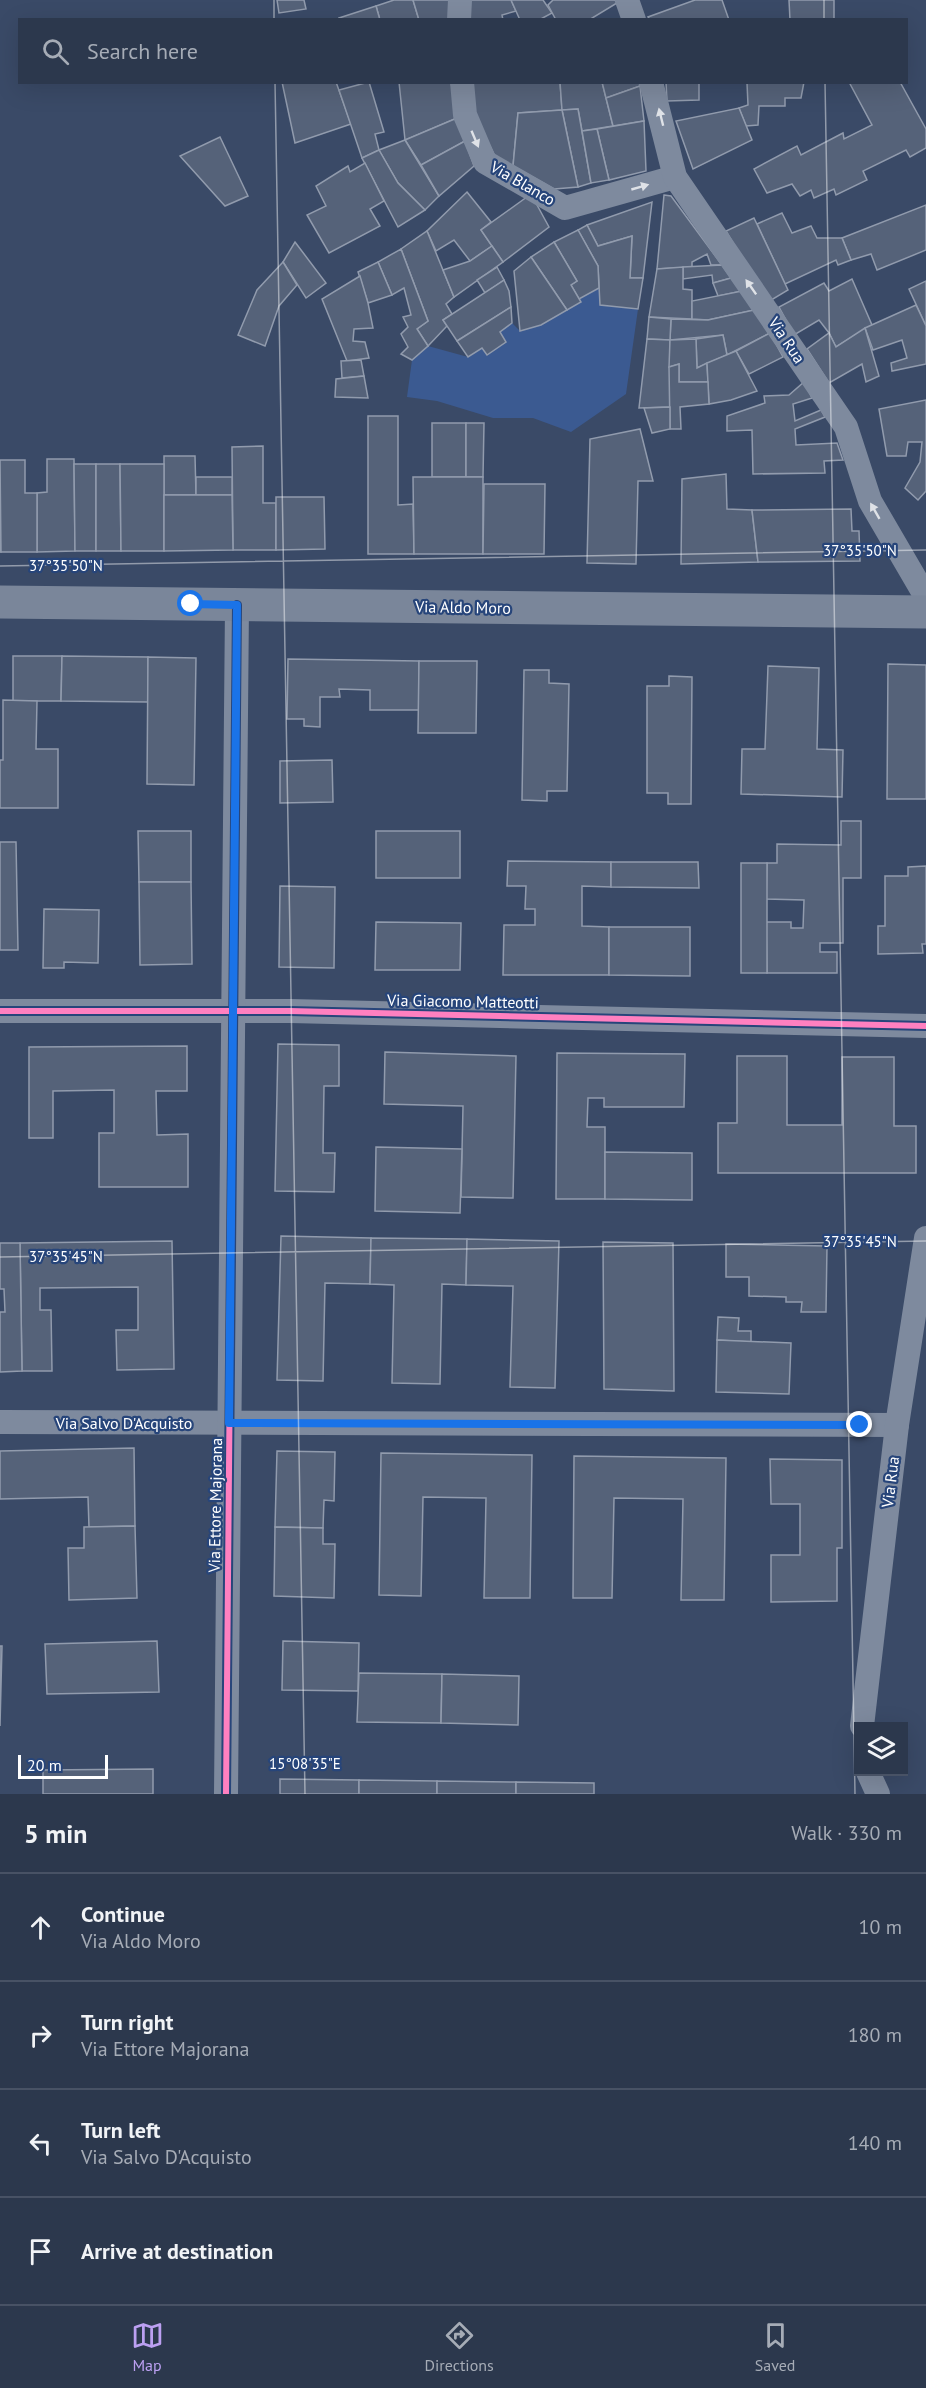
<!DOCTYPE html>
<meta charset="utf-8">
<style>
:root{--surface:#2c384d;--page:#343f54;--text:#f1f3f6;--muted:#a6acb6;--line:#485265;--accent:#bca0f2}
body{margin:0;font-family:"PT Sans",sans-serif;background:var(--page);color:var(--text)}
.controls{position:absolute;right:18px;bottom:18px;display:grid;overflow:hidden;border-radius:0px;box-shadow:0 6px 24px #0002}
.controls button{width:54px;height:54px;display:grid;place-items:center;padding:0;border:0;border-bottom:2px solid var(--line);background:var(--surface);color:var(--text);font:30px sans-serif}
.scale{position:absolute;left:18px;bottom:15px;width:90px;box-sizing:border-box;padding-left:6px;border:3px solid #fff;border-top:0;font-size:16px;line-height:21px;white-space:nowrap;color:#fff;-webkit-text-stroke:4px #27457a;paint-order:stroke}
.stop{position:absolute;width:18px;height:18px;margin:-14px;border:4px solid #1a73e8;border-radius:50%;background:#fff}
.stop.end{background:#1a73e8;border-color:#fff;box-shadow:0 2px 6px #0008}
.list{margin:0;padding:0;list-style:none}
h2{display:flex;justify-content:space-between;align-items:center;height:78px;margin:0;padding:0 24px;font-size:26px}
h2 small{font-size:20px;font-weight:400;color:var(--muted)}
.list li{display:grid;grid-template-columns:39px 1fr auto;gap:18px;align-items:center;box-sizing:border-box;height:108px;padding:0 24px;border-top:2px solid var(--line)}
.list b{display:block;font-size:22px;white-space:nowrap}
.list p{margin:0;font-size:20px;white-space:nowrap;color:var(--muted)}
.list em{font-size:20px;font-style:normal;color:var(--muted)}
.icon{flex:none;width:33px;height:33px;fill:none;stroke:currentColor;stroke-width:2;stroke-linecap:round;stroke-linejoin:round}
.map{position:relative;flex:none;width:926px;height:1794px;overflow:hidden}
.search{position:absolute;background:var(--surface);box-shadow:0 6px 24px #0002;left:18px;right:18px;top:18px;height:66px;display:flex;align-items:center;gap:15px;box-sizing:border-box;padding:0 21px;border-radius:0px;color:var(--muted);font-size:22px}
.sheet{height:510px;background:var(--surface)}
nav{display:flex;justify-content:space-around;align-items:center;box-sizing:border-box;height:84px;border-top:2px solid var(--line);background:var(--surface);font-size:16px;color:var(--muted)}
nav a{display:grid;justify-items:center;gap:3px}
nav .on{color:var(--accent)}
.map>svg:first-child{display:block}
.green{fill:#3b5a91}
.building{fill:#556279;stroke:#919bad;stroke-width:1.5}
.lines{fill:none;stroke-linecap:round;stroke-linejoin:round}
.street{stroke:#7e8a9e;stroke-width:24}
.secondary{stroke:#7a869a;stroke-width:33}
.cycleway-casing{stroke:#27457a;stroke-width:10}
.cycleway{stroke:#ff80c0;stroke-width:6}
.oneway{fill:#dfe2e7}
.route{stroke:#1a73e8;stroke-width:8}
.ticks{fill:none;stroke:#fff;stroke-width:1.5;stroke-opacity:0.45}
.labels{text-anchor:middle;stroke-width:4.5;stroke-linejoin:round;paint-order:stroke}
.street-label{font-size:16px;fill:#fff;stroke:#27457a}
.ticks-label{font-size:15px;text-anchor:middle;fill:#fff;stroke:#27457a;stroke-width:4.5;stroke-linejoin:round;paint-order:stroke}
</style>
<div class="map">
<svg width="926" height="1794" viewBox="0 0 926 1794">
<rect width="100%" height="100%" fill="#3a4a67"/>
<path class="green" d="M599 288 600 305 638 309 626 394 571 432 533 418H493L437 401 407 397 412 360 428 346 468 357 482 348 487 355 506 342 500 332 512 323 520 331 541 325 579 299Z"/>
<g class="building">
<path d="M277 0H304L306 9 279 13Z"/>
<path d="M394 0H413L419 20H380L376 6Z"/>
<path d="M413 0H452V20H419Z"/>
<path d="M470 0H511L516 11 502 15 503 20H469Z"/>
<path d="M511 0H543L552 13 539 20H520Z"/>
<path d="M553 0H615L617 3 589 20H556L548 5Z"/>
<path d="M695 0H722L729 20H650L648 17Z"/>
<path d="M789 0H834V20H790Z"/>
<path d="M376 6 380 20H340L339 18Z"/>
<path d="M282 82H336L351 124 295 143Z"/>
<path d="M369 82 384 132 375 134 379 150 362 158 339 90Z"/>
<path d="M399 82H451L457 118 405 140Z"/>
<path d="M471 82H560L562 110 518 113 513 166 495 156 474 114Z"/>
<path d="M560 82H602L613 126 582 131 578 109 562 110Z"/>
<path d="M602 82H639L640 86 606 98Z"/>
<path d="M666 82H699V100L667 101Z"/>
<path d="M804 82 801 98H785V106H759L758 125 746 126 739 108 748 105 747 83Z"/>
<path d="M849 82H900L926 129V148L910 157 906 150 863 171 867 180 836 195 834 189 814 198 811 190 800 196 792 184 767 193 754 169 797 146 801 155 843 133 844 139 872 125Z"/>
<path d="M640 86 644 121 613 126 606 98Z"/>
<path d="M739 108 752 140 693 169 676 121Z"/>
<path d="M578 109 591 183 578 187 562 110Z"/>
<path d="M562 110 578 187 554 189 513 166 518 113Z"/>
<path d="M457 118 465 141 421 165 405 140Z"/>
<path d="M644 121 646 171 609 180 597 129Z"/>
<path d="M597 129 609 180 591 183 582 131Z"/>
<path d="M220 137 248 196 225 206 180 156Z"/>
<path d="M405 140 439 196 425 210 398 183 379 150Z"/>
<path d="M465 141 474 166 439 196 421 165Z"/>
<path d="M379 150 398 183 425 210 398 227 362 158Z"/>
<path d="M365 163 384 201 370 209 380 226 329 253 307 215 326 206 316 186 348 166 350 172Z"/>
<path d="M467 192 491 222 481 230 492 246 470 261 454 240 436 251 427 231Z"/>
<path d="M531 194 549 227 503 262 481 230Z"/>
<path d="M664 195 671 196 722 265H711L707 254 692 262V267L657 269Z"/>
<path d="M652 202 643 278H630L632 236 598 246 587 225Z"/>
<path d="M926 205V250L877 270 871 254 851 260 842 238Z"/>
<path d="M782 213 792 233 811 226 817 238H842L851 260 838 265 836 260 785 284 757 224Z"/>
<path d="M754 218 788 290 768 302 726 231Z"/>
<path d="M587 225 598 246 632 236 630 278H643L638 309 600 305 598 266 578 230Z"/>
<path d="M578 230 598 266 599 288 579 299 571 285 577 281 554 242Z"/>
<path d="M427 231 454 297 446 304 452 314 443 320 447 326 428 346 417 329 428 321 401 249Z"/>
<path d="M295 242 326 283 306 298 283 262Z"/>
<path d="M554 242 577 281 571 285 581 302 567 310 531 257Z"/>
<path d="M492 246 503 262 454 297 443 270 470 261Z"/>
<path d="M401 249 428 321 417 329 428 346 412 360 401 354 408 347 401 334 408 327 403 317 411 315 404 288 392 295 378 262Z"/>
<path d="M531 257 567 310 541 325 520 331 514 271Z"/>
<path d="M283 262 297 285 279 306 265 346 238 335 257 290Z"/>
<path d="M378 262 392 295 368 303 358 272Z"/>
<path d="M722 265 731 278 713 283 712 275 683 279V267Z"/>
<path d="M497 267 504 280 485 293 477 280Z"/>
<path d="M683 267V289L692 290V319L649 317 657 269Z"/>
<path d="M360 276 368 303 373 328 354 329 353 341 365 342 369 358 347 361 322 299Z"/>
<path d="M731 278 742 291 718 296 713 283Z"/>
<path d="M852 279 872 325 836 347 829 333 819 320 794 335 779 307 824 283 829 291Z"/>
<path d="M504 280 509 291 511 307 457 341 443 320Z"/>
<path d="M926 281V326L909 289Z"/>
<path d="M742 291 754 310 708 320 692 319V301Z"/>
<path d="M916 305 926 326V364L892 371 891 363 907 358 902 340 873 350 865 328Z"/>
<path d="M511 307 512 323 500 332 506 342 487 355 482 348 468 357 457 341Z"/>
<path d="M754 310 770 333 727 355 723 335 670 340 671 319 708 320Z"/>
<path d="M649 317 671 319 670 340 647 339Z"/>
<path d="M865 328 879 376 866 382 862 364 829 383 807 349 829 333 836 347Z"/>
<path d="M770 333 783 357 749 374 736 351Z"/>
<path d="M723 335 727 355 697 368 696 339Z"/>
<path d="M647 339 670 340V407L639 408Z"/>
<path d="M696 339 697 368 707 363 708 382H679V364L669 367 670 340Z"/>
<path d="M736 351 757 391 731 400 709 404 707 363Z"/>
<path d="M361 360 364 376 342 378 341 361Z"/>
<path d="M679 364V382H708L709 404 680 407 681 429H670L669 367Z"/>
<path d="M364 376 368 398 335 397 336 379Z"/>
<path d="M804 382 812 398 793 404 795 421 821 410 825 417 795 429 796 445 837 443 843 460 824 461 825 473 753 474 752 430 727 431V416L765 403 764 396 789 395Z"/>
<path d="M926 400V491L918 500 905 488 920 462 922 442H908L906 456H887L879 409Z"/>
<path d="M670 407V429L652 433 644 408Z"/>
<path d="M368 416H398V505L413 504 414 554H368Z"/>
<rect x="432" y="423" width="34" height="54"/>
<path d="M466 423H484L483 477H466Z"/>
<path d="M640 429 653 481H638L636 564 587 563 590 439Z"/>
<path d="M263 446V503H276V550H233L232 447Z"/>
<path d="M164 456H195L196 495H164Z"/>
<path d="M47 459H74L75 551 37 552V493L47 492Z"/>
<path d="M0 460 1 552H0Z"/>
<path d="M0 460H25V493H37V552H1Z"/>
<path d="M74 464H96V551H75Z"/>
<path d="M96 464H120L121 551H96Z"/>
<path d="M120 464H164V551H121Z"/>
<path d="M726 474 727 509 752 510 758 562 681 564 682 479Z"/>
<rect x="196" y="477" width="36" height="18"/>
<path d="M413 477H483V554H414Z"/>
<path d="M484 484H545L544 554H483Z"/>
<path d="M164 495H232L233 550 164 551Z"/>
<path d="M276 497H324L325 549 276 550Z"/>
<path d="M851 509 852 531H859L860 561 758 562 752 510Z"/>
<path d="M13 656H62L61 701H13Z"/>
<path d="M62 656 148 657V702L61 701Z"/>
<path d="M148 657 196 658 194 785 147 784Z"/>
<path d="M288 659 419 661V710H370V690L339 689 340 697H320V727L304 726V719H287Z"/>
<path d="M419 661H477L476 733H418Z"/>
<path d="M888 664 926 665V799H887Z"/>
<path d="M768 666 819 668 817 749 843 750 842 797 741 794 742 749H765Z"/>
<path d="M524 670H549V683L569 684 567 791H547V801L522 800Z"/>
<path d="M669 676 692 677 691 804H668V793H647V686H669Z"/>
<path d="M3 700 37 701 36 749H58V808H0V760H3Z"/>
<path d="M332 760 333 802 280 803V761Z"/>
<path d="M841 821H861V878H843V943H820V952H837V973H767L766 922H791V928H803L804 900 766 899 767 863H777V844L841 845Z"/>
<path d="M138 831H191V882H139Z"/>
<rect x="376" y="831" width="84" height="47"/>
<path d="M0 842H16L18 950H0Z"/>
<path d="M508 861 611 862V887L582 886V926L609 927V975H503L504 925H535V909H525L526 886H507Z"/>
<path d="M611 862H698L699 888 611 887Z"/>
<rect x="741" y="863" width="26" height="110"/>
<path d="M926 866V944H922L923 953 878 954V926H885V876H908V867Z"/>
<path d="M139 882H191L192 964 140 965Z"/>
<path d="M280 886 335 887 334 968 279 967Z"/>
<path d="M44 909 99 910 98 963 64 962V968H43Z"/>
<path d="M376 922 461 923 460 970H375Z"/>
<path d="M609 927H690V976L609 975Z"/>
<path d="M278 1044 339 1045V1086H324L323 1153H335L334 1192 275 1191Z"/>
<path d="M187 1046V1091H156L157 1135 188 1134V1187H99V1133H114V1090L53 1091V1138H29V1047Z"/>
<path d="M385 1052 516 1056 513 1198 461 1197 463 1106 384 1104Z"/>
<path d="M557 1053 685 1054 684 1107H604V1098H588L587 1127H605V1199H556Z"/>
<path d="M737 1056H787V1125H842V1057H894V1126H916V1173H718V1123H737Z"/>
<path d="M376 1147 462 1149 460 1213 375 1211Z"/>
<path d="M605 1152 692 1153V1200L605 1199Z"/>
<path d="M281 1236 371 1238 370 1284 325 1283 323 1381 277 1380Z"/>
<path d="M371 1238 467 1239 466 1285 442 1284 440 1384 392 1383 394 1285 370 1284Z"/>
<path d="M467 1239 559 1241 555 1388 510 1387 513 1286 466 1285Z"/>
<path d="M172 1241 174 1369 117 1370 116 1330H138V1287L40 1288V1310H51L52 1371H22L20 1243Z"/>
<path d="M603 1242 673 1243 674 1391 604 1389Z"/>
<path d="M0 1243H20L22 1371 0 1372V1312H5L4 1289H0Z"/>
<path d="M726 1244 827 1246 826 1312H801L802 1302H786V1297L749 1296V1277H726Z"/>
<path d="M718 1317 739 1318 738 1331H751V1342L717 1340Z"/>
<path d="M717 1340 791 1343 789 1394 716 1392Z"/>
<path d="M134 1448 135 1526 89 1527 88 1497 0 1499V1451Z"/>
<path d="M277 1451 335 1452 334 1501 324 1500 323 1528 275 1527Z"/>
<path d="M381 1453 532 1455 530 1598H484L486 1498 423 1497 421 1596 379 1595Z"/>
<path d="M574 1456 726 1458 724 1600H681L683 1499 614 1498 612 1598H573Z"/>
<path d="M770 1459 842 1460V1548H837V1601L771 1602V1555H800V1504H771Z"/>
<path d="M135 1526 137 1598 69 1600 68 1548H84V1527Z"/>
<path d="M275 1527 323 1528V1544H335L334 1598 274 1596Z"/>
<path d="M157 1641 159 1692 47 1694 45 1644Z"/>
<path d="M283 1641 359 1643 358 1691 282 1690Z"/>
<path d="M0 1646H2L0 1726Z"/>
<path d="M359 1673 442 1674 441 1723 357 1722Z"/>
<path d="M442 1674 519 1676 518 1725 441 1723Z"/>
<path d="M153 1769V1794H43V1770Z"/>
<path d="M280 1779 359 1780V1794H280Z"/>
<path d="M359 1780 437 1781V1794H359Z"/>
<path d="M437 1781 516 1782V1794H437Z"/>
<path d="M516 1782 594 1783V1794H516Z"/>
</g>
<g class="lines">
<g class="street">
<path d="M627 0 634 20"/>
<path d="M459 20 460 0"/>
<path d="M462 82 465 115 485 162 565 208 675 177"/>
<path d="M651 82 675 177 846 427 870 501 926 597"/>
<path d="M0 1011H290L926 1026"/>
<path d="M0 1422 897 1425"/>
<path d="M862 1726 897 1425 926 1238"/>
<path d="M868 1772 878 1794"/>
<path d="M226 1794 237 605"/>
</g>
<path class="secondary" d="M0 602 926 612"/>
<defs>
<g id="cycleway">
<path d="M0 1011H290L926 1026"/>
<path d="M226 1794 237 605"/>
</g>
</defs>
<use href="#cycleway" class="cycleway-casing"/>
<use href="#cycleway" class="cycleway"/>
</g>
<defs><path id="oneway-solid" d="M-6-.8H1V-3.2L6.5 0L1 3.2V.8H-6Z" transform="scale(1.5)"/></defs>
<g class="oneway">
<use href="#oneway-solid" transform="translate(661 117) rotate(-104)"/>
<use href="#oneway-solid" transform="translate(475 139) rotate(67)"/>
<use href="#oneway-solid" transform="translate(640 187) rotate(-16)"/>
<use href="#oneway-solid" transform="translate(751 287) rotate(-125)"/>
<use href="#oneway-solid" transform="translate(875 511) rotate(-120)"/>
</g>
<g class="lines">
<path class="route" d="M191 604 237 605 229 1423 860 1425"/>
</g>
<path class="ticks" d="M274 0V20M824 0V20M275 82 305 1794M825 82 855 1794M0 566 926 550M0 1257 926 1241"/>
<g class="labels">
<g class="street-label">
<text transform="translate(523 183) rotate(30)" y="6">Via Blanco</text>
<text transform="translate(787 340) rotate(56)" y="6">Via Rua</text>
<text transform="translate(463 607) rotate(1)" y="6">Via Aldo Moro</text>
<text transform="translate(463 1001) rotate(1)" y="6">Via Giacomo Matteotti</text>
<text x="124" y="1429">Via Salvo D'Acquisto</text>
<text transform="translate(890 1482) rotate(-83)" y="6">Via Rua</text>
<text transform="translate(215 1505) rotate(-89)" y="6">Via Ettore Majorana</text>
</g>
</g>
<g class="ticks-label">
<text x="860" y="556">37°35'50"N</text>
<text x="66" y="571">37°35'50"N</text>
<text x="860" y="1247">37°35'45"N</text>
<text x="66" y="1262">37°35'45"N</text>
<text x="305" y="1769">15°08'35"E</text>
</g>
</svg>
<div class="controls">
<button><svg class="icon" aria-label="layers" viewBox="0 0 24 24"><path d="M12 4l9 5-9 5-9-5zM3 14l9 5 9-5"/></svg></button>
</div>
<div class="scale">20 m</div>
<div class="stop" style="left:191px;top:604px"></div>
<div class="stop end" style="left:860px;top:1425px"></div>
<div class="search"><svg class="icon" aria-label="search" viewBox="0 0 24 24"><circle cx="10" cy="10" r="6"/><path d="M15 15l6 6"/></svg>Search here</div>
</div>
<section class="sheet">
<h2>5 min<small>Walk · 330 m</small></h2>
<ul class="list">
<li><svg class="icon" aria-label="ahead" viewBox="0 0 24 24"><path d="M12 20V5M6 11l6-6 6 6"/></svg><div><b>Continue</b><p>Via Aldo Moro</p></div><em>10 m</em></li>
<li><svg class="icon" aria-label="right" viewBox="0 0 24 24"><path d="M7 20v-9h11M14 6l5 5-5 5"/></svg><div><b>Turn right</b><p>Via Ettore Majorana</p></div><em>180 m</em></li>
<li><svg class="icon" aria-label="left" viewBox="0 0 24 24"><path d="M17 20v-9H6M10 6l-5 5 5 5"/></svg><div><b>Turn left</b><p>Via Salvo D'Acquisto</p></div><em>140 m</em></li>
<li><svg class="icon" aria-label="arrive" viewBox="0 0 24 24"><path d="M6 21V4h12l-3 4 3 4H6"/></svg><div><b>Arrive at destination</b></div></li>
</ul>
</section>
<nav>
<a class="on"><svg class="icon" aria-label="map" viewBox="0 0 24 24"><path d="M3 6l6-2 6 2 6-2v14l-6 2-6-2-6 2zM9 4v14M15 6v14"/></svg>Map</a>
<a><svg class="icon" aria-label="directions" viewBox="0 0 24 24"><path d="M12 3l9 9-9 9-9-9zM9 14v-3h6M13 9l2 2-2 2"/></svg>Directions</a>
<a><svg class="icon" aria-label="saved" viewBox="0 0 24 24"><path d="M7 4h10v16l-5-4-5 4z"/></svg>Saved</a>
</nav>
